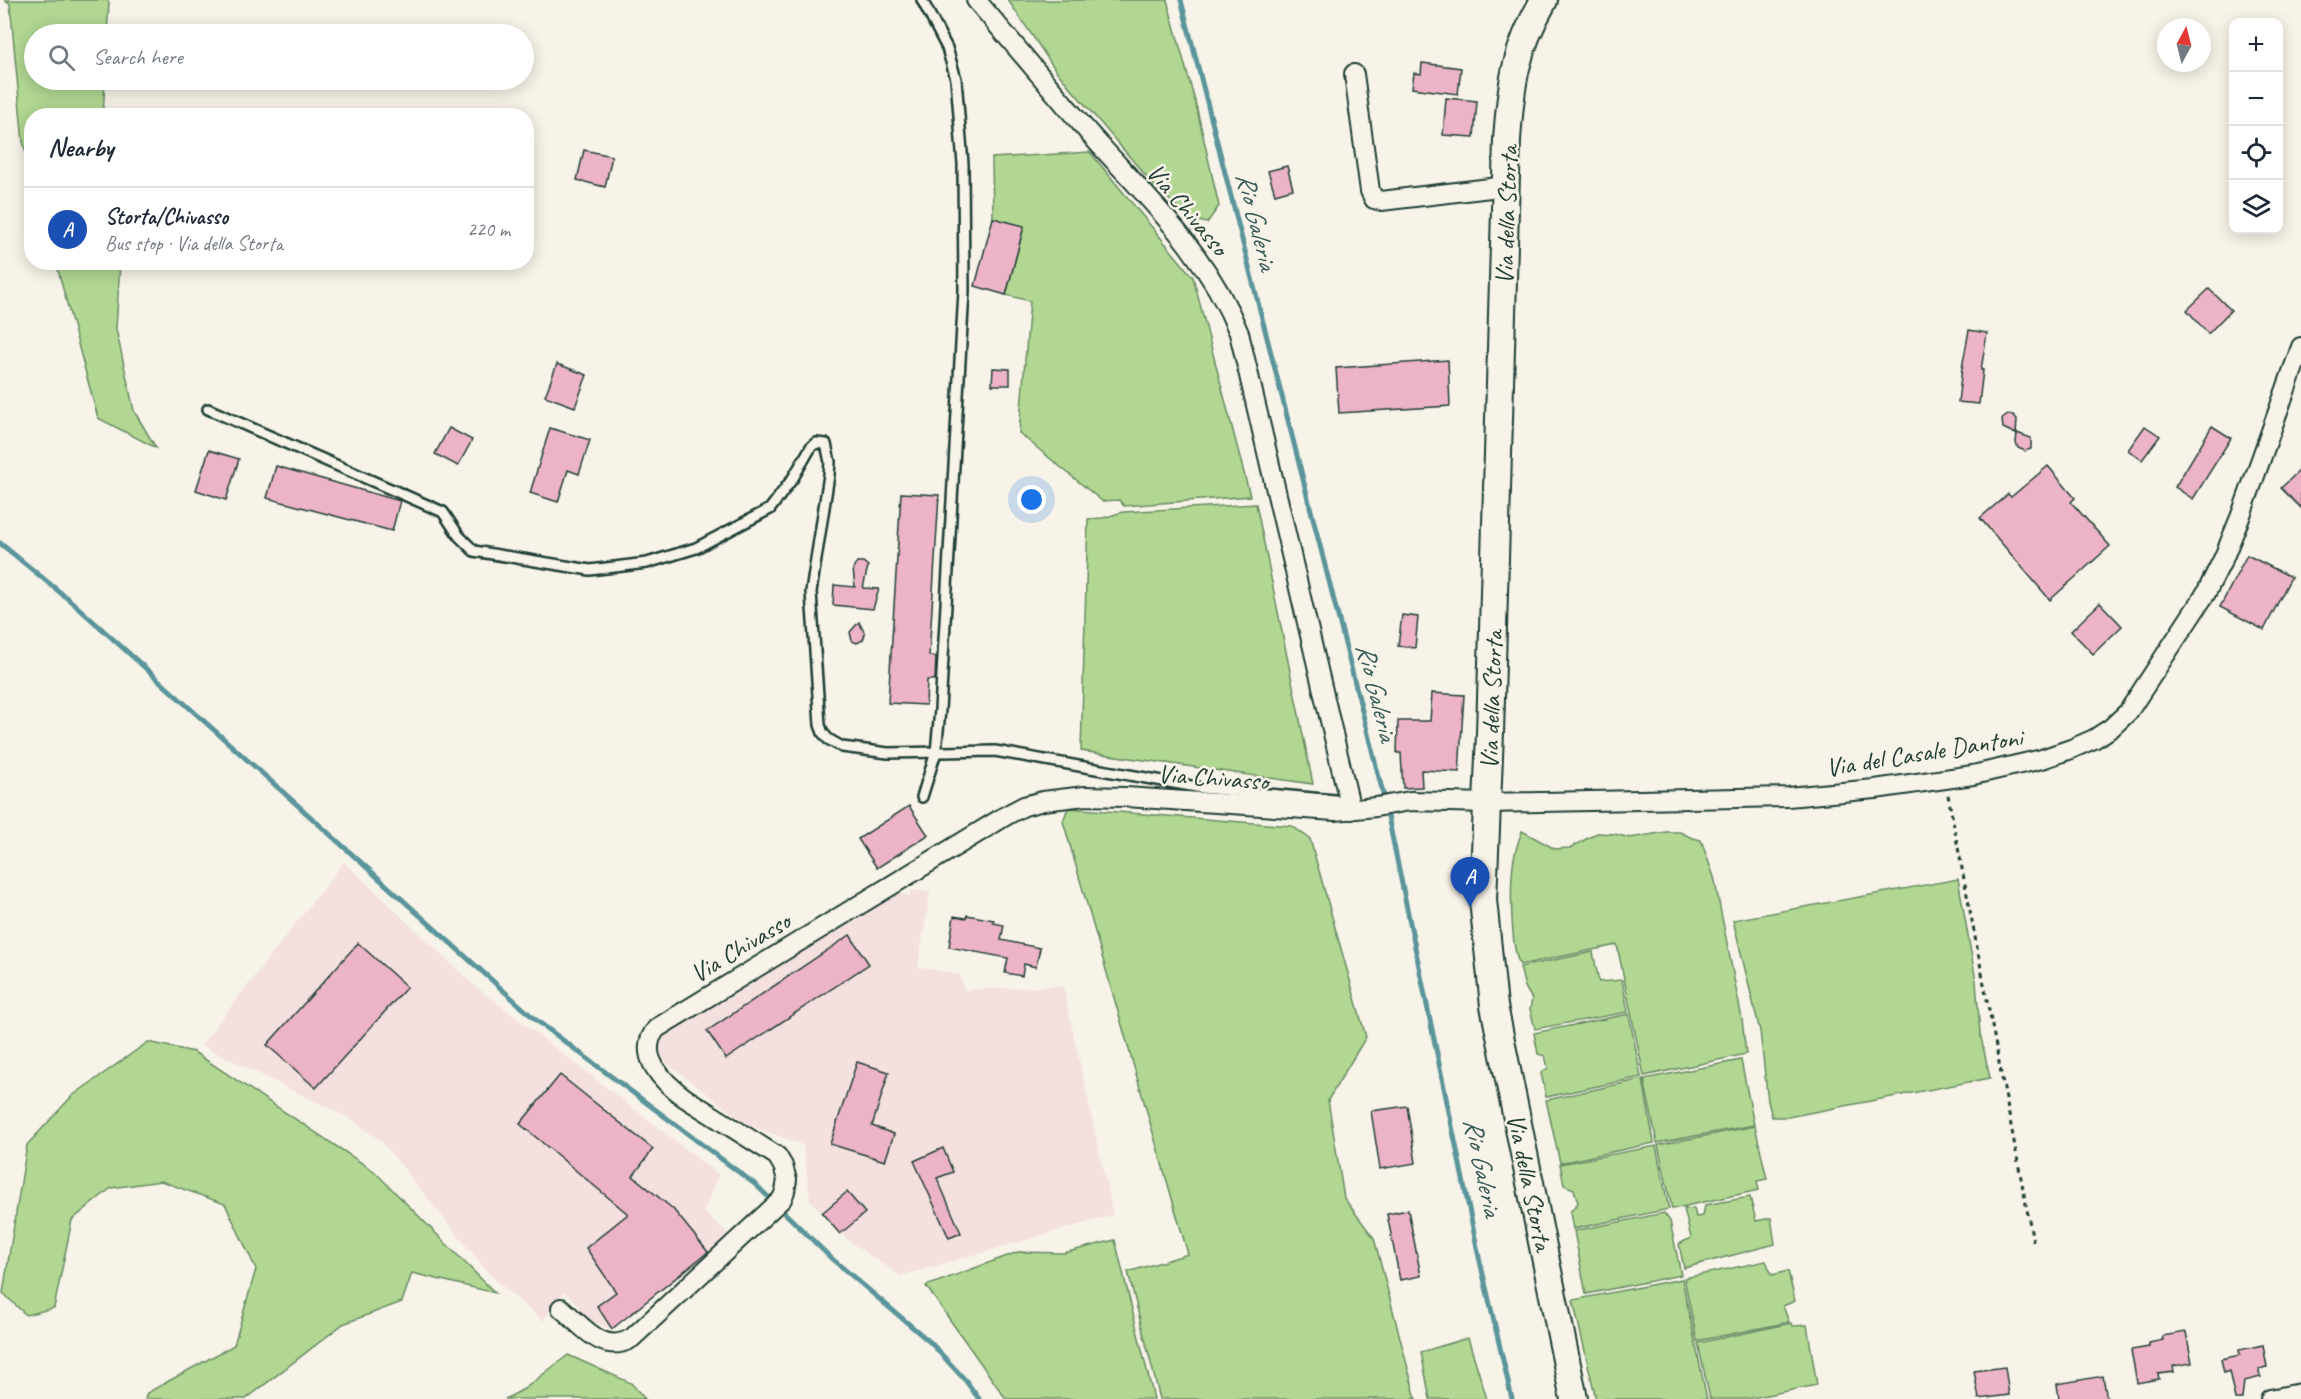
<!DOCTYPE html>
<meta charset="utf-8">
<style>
:root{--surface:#fff;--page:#f2f2f3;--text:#1f2937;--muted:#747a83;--line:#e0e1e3;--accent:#0b8043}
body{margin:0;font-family:Caveat,sans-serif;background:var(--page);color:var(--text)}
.controls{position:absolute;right:18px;top:18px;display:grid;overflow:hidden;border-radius:12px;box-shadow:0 3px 15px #0003}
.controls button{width:54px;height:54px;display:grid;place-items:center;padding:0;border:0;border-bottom:2px solid var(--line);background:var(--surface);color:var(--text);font:30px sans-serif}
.compass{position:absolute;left:2157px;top:18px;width:54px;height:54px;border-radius:50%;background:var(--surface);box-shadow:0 3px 15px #0003;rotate:7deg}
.you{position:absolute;left:1032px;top:500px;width:21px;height:21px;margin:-15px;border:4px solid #fff;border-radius:50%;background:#1a73e8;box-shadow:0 0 0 9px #1a73e833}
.badge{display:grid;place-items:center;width:39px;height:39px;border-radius:50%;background:var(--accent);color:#fff;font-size:20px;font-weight:700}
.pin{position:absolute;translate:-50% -50px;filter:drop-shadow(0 2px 3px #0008)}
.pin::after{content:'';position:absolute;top:32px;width:21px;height:18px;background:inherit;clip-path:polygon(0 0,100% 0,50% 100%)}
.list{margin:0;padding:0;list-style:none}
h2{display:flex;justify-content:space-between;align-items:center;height:78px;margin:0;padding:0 24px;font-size:26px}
h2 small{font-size:20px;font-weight:400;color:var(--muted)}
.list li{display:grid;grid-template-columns:39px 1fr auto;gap:18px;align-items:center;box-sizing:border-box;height:84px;padding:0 24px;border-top:2px solid var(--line)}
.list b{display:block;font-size:22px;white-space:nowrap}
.list p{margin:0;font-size:20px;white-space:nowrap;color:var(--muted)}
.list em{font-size:20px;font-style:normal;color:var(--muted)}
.icon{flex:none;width:33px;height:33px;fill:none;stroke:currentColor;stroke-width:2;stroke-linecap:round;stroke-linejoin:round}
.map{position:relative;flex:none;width:2301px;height:1399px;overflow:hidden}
.search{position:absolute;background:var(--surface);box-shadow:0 3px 15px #0003;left:24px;top:24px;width:510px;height:66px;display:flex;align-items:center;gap:15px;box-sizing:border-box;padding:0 21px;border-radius:33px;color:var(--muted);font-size:22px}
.panel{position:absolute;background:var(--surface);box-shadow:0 3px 15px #0003;left:24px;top:108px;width:510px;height:162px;border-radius:24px}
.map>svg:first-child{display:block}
.built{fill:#f4e0de}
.green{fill:#b1d792;stroke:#688a63;stroke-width:1.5}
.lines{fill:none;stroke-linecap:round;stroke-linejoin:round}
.stream{stroke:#5a959b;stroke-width:5}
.building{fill:#edb4c8;stroke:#1f3d34;stroke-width:1.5}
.service-casing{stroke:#1f3d34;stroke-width:14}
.minor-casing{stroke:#1f3d34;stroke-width:22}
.secondary-casing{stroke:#1f3d34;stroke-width:30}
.path{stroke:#1f3d34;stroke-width:3;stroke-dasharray:4.5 4.5;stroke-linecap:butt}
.service{stroke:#f7f3e8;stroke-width:9}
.minor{stroke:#f7f3e8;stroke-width:18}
.secondary{stroke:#f7f3e8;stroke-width:26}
.labels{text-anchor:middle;stroke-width:5;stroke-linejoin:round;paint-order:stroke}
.street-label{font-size:26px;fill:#1f3d34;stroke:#f7f3e8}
.water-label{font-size:27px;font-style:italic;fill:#335a56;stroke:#f7f3e8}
</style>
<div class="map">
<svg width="2301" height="1399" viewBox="0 0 2301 1399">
<rect width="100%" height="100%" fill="#f7f3e8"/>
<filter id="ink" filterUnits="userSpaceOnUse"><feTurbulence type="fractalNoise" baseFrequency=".0167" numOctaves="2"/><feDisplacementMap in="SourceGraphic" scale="12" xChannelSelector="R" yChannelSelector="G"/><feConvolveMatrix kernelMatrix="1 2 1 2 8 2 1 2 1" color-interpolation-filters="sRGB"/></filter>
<g filter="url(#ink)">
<g class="built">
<path d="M344 862 470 982 719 1175 703 1212 728 1233 709 1254 612 1329 586 1318 575 1301 564 1292 543 1321 491 1276 382 1142 351 1119 201 1045Z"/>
<path d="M895 887V892L910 896 912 890 930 892 918 967 960 975 964 990 1063 986 1113 1215 900 1276 848 1240 810 1200 803 1145 747 1124 659 1057 655 1047 664 1035Z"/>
</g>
<g class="green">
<path d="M4 0H107L109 2 107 34H34V80H105L103 115 32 116 31 172 23 142 10 3Z"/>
<path d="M1008 0H1167L1196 105 1219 206 1207 223 1193 220 1157 189 1057 72Z"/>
<path d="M1090 152 1193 277 1250 496 1124 506 1119 500 1102 501 1019 433 1030 301 1006 295 1024 227 993 218 992 158Z"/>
<path d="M56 263H120L116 329 134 411 156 448 98 418Z"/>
<path d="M1256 504 1313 784 1081 751 1088 519 1103 518 1123 512Z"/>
<path d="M1068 808 1292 826 1310 839 1366 1037 1328 1100 1344 1198 1374 1238 1416 1399H1160L1128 1272 1188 1254 1063 821Z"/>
<path d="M1522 831 1555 849 1570 848 1597 833 1615 834 1630 838 1666 832H1680L1690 837 1701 840 1714 877 1742 1019 1746 1054 1644 1076 1617 945 1520 965C1510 947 1510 879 1514 858 1516 848 1519 840 1522 831Z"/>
<path d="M1958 879 1976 981 1980 1033 1990 1078 1788 1117H1772L1768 1101 1760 1031 1733 920Z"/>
<path d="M1593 952 1599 982 1622 980 1628 1012 1535 1029 1530 1009 1532 999 1525 987 1520 967Z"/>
<path d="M1629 1014 1641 1077 1546 1097 1541 1073 1548 1068 1545 1056 1538 1054 1534 1033Z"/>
<path d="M148 1042 194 1052 374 1171 495 1293 412 1273 402 1302 343 1324 246 1399H145L147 1393 234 1345 256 1269 225 1204 161 1181 111 1188 72 1220 54 1308 26 1315 3 1293 27 1145 72 1096Z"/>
<path d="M1741 1060 1754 1125 1657 1143 1644 1079Z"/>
<path d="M1643 1079 1654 1143 1560 1163 1546 1100Z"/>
<path d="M1755 1126 1767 1179 1757 1181 1759 1190 1672 1209 1658 1145Z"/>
<path d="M1656 1146 1669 1209 1573 1229 1570 1212 1578 1203 1574 1189 1564 1185 1560 1164Z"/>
<path d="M1750 1197 1756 1221 1771 1218 1775 1244 1684 1268 1679 1244 1691 1238 1684 1209 1694 1208 1696 1217 1703 1216 1705 1205Z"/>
<path d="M1664 1213 1670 1221 1681 1275 1586 1294 1574 1231Z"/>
<path d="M1115 1240 1154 1399H1006L926 1286 1018 1252 1064 1253Z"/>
<path d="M1766 1261 1772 1275 1788 1271 1795 1301 1783 1306 1789 1322 1697 1341 1684 1278Z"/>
<path d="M1682 1279 1707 1399H1596L1573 1300Z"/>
<path d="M1791 1323 1793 1326 1807 1325 1817 1385 1747 1399H1710L1698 1343Z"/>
<path d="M1468 1338 1487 1399H1430L1421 1352Z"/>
<path d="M568 1355 631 1383 645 1399H505L524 1389Z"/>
</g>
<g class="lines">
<g class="stream">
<path d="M1181 0 1384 797 1479 1257 1512 1399"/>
<path d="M0 543 73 603 536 1020 756 1185 831 1258 930 1342 966 1381 979 1399"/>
</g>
</g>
<g class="building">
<path d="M1422 63 1461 68 1458 94 1412 88 1414 73 1421 74Z"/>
<path d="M1446 98 1477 101 1474 137 1443 135Z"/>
<path d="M584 150 612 156 605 187 577 180Z"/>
<path d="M1287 166 1293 189 1275 194 1268 171Z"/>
<path d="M993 218 1024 226 1006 295 975 286Z"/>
<path d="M2209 289 2231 310 2208 334 2187 310Z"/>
<path d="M1969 330 1987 333 1981 370H1983L1979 404 1958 402 1962 368Z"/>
<path d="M1448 360 1450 406 1339 413 1336 368Z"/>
<path d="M557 364 587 375 575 407 545 396Z"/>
<path d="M993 368 1010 369V385H992Z"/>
<path d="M2008 415H2013L2017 419 2016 434 2003 428 2002 419Z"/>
<path d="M2145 426 2160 436 2142 460 2128 450Z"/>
<path d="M2212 426 2231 438 2193 499 2175 487Z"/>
<path d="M449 428 472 440 458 466 435 454Z"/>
<path d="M550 428 590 440 579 474 568 470 558 502 530 493Z"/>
<path d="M2017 433 2031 438V449L2025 451 2018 448 2016 443Z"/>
<path d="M209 450 239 459 226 500 196 490Z"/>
<path d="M276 466 400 501 392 531 267 498Z"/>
<path d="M2048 466 2075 498 2071 502 2110 546 2050 600 1980 518 2008 494 2011 497Z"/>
<path d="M2301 469V508L2281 488Z"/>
<path d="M901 493 939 495 929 656 936 657 935 680H927L926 705 888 703Z"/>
<path d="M2247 555 2291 577 2264 630 2220 607Z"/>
<path d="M857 562H863L868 566 863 588 879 589 873 609 833 605 834 585 855 587 853 569Z"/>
<path d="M2100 603 2122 626 2093 654 2071 631Z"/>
<path d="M1402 615 1418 617 1415 648 1398 646Z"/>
<path d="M859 622 865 634 863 640 857 643 852 641 850 632Z"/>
<path d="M1432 693 1464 695 1459 772 1421 770 1422 787 1403 788 1401 753H1397L1398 721H1430Z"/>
<path d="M909 806 928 835 877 868 858 839Z"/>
<path d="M967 915 994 920 993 923 1004 925 1001 940 1040 948 1036 967 1024 964 1022 976 1005 973 1008 958 949 947 954 916 966 918Z"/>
<path d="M850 935 869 964 726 1059 707 1031Z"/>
<path d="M358 943 407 987 316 1088 267 1045Z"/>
<path d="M857 1062 889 1072 872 1126 894 1134 885 1161 830 1144Z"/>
<path d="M560 1075 653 1149 633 1176 673 1209 708 1252 612 1329 597 1306 616 1292 586 1248 628 1214 520 1124Z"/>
<path d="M1407 1106 1416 1163 1380 1169 1371 1111Z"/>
<path d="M943 1148 953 1172 937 1178 961 1233 949 1238 914 1161Z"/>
<path d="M847 1192 865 1213 840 1234 822 1213Z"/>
<path d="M1408 1210 1421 1276 1400 1280 1387 1214Z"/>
<path d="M2186 1332 2192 1363 2173 1366 2174 1372 2158 1374 2159 1379 2137 1383 2131 1350 2149 1347V1343L2163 1340 2162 1336Z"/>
<path d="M2263 1345 2267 1367 2259 1369 2261 1377 2244 1381 2242 1399H2235L2229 1371 2224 1373 2221 1359 2240 1355 2239 1350Z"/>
<path d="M2005 1367 2009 1395 1979 1399 1974 1371Z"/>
<path d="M2103 1376 2107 1399H2059L2057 1384Z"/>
</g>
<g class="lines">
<defs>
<g id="service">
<path d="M922 0 947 48 956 79 963 164 964 291 940 710 936 752 922 797"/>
<path d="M208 409 443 512 459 536 474 551 590 570 647 563 696 548 770 509 793 478 811 447 816 443 826 444 830 462 829 475 811 592 820 725 823 733 828 739 842 747 888 753 995 751 1202 788 1335 800 1348 808"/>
</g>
<g id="minor">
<path d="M976 0C1014 44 1051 89 1089 133 1146 197 1206 251 1239 333L1351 810"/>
<path d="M1354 74 1370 191 1374 199 1381 201 1507 186"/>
<path d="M561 1308C583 1326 603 1356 632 1338L782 1199 785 1191 787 1180 783 1166 777 1156 685 1098C664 1083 634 1054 657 1028L1007 815 1024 806 1043 801 1085 796 1126 797 1335 811 1376 807 1410 801 1488 803 1788 797 1875 789 1973 775 2042 759 2071 749 2094 739 2111 728 2128 712 2206 593 2224 557 2241 515 2301 347"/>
<path d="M2270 1399 2301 1393"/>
</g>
<path id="secondary" d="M1544 0C1515 51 1511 82 1507 140L1490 733 1483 900 1494 1006 1574 1399"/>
</defs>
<use href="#service" class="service-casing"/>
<use href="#minor" class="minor-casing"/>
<use href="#secondary" class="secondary-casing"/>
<path class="path" d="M1948 795 2033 1241"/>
<use href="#service" class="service"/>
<use href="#minor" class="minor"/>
<use href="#secondary" class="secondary"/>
</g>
</g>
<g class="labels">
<g class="street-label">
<text transform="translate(1188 209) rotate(50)" y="9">Via Chivasso</text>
<text transform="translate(1506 215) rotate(-88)" y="9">Via della Storta</text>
<text transform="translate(1491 700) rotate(-88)" y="9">Via della Storta</text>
<text transform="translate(1924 752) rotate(-9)" y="9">Via del Casale Dantoni</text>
<text transform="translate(1213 777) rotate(4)" y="9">Via Chivasso</text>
<text transform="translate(740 947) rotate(-31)" y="9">Via Chivasso</text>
<text transform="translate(1530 1182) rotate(78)" y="9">Via della Storta</text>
</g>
<g class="water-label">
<text transform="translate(1257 221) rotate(76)" y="9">Rio Galeria</text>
<text transform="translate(1377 692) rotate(76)" y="9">Rio Galeria</text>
<text transform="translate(1483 1167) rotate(78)" y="9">Rio Galeria</text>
</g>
</g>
</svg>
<div class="controls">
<button>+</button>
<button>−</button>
<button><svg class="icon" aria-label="locate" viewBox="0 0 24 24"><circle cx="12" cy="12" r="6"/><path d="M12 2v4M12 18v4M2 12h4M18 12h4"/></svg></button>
<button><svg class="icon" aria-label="layers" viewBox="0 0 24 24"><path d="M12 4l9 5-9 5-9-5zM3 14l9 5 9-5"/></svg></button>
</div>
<svg class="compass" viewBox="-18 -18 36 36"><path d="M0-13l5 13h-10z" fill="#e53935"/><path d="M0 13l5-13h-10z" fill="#747a83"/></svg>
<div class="you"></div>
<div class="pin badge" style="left:1470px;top:907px;background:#1a4fb4">A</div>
<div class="search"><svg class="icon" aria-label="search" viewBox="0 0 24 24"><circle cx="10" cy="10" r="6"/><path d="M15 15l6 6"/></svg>Search here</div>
<section class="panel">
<h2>Nearby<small></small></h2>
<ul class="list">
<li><span class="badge" style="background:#1a4fb4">A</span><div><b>Storta/Chivasso</b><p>Bus stop · Via della Storta</p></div><em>220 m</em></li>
</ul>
</section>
</div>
